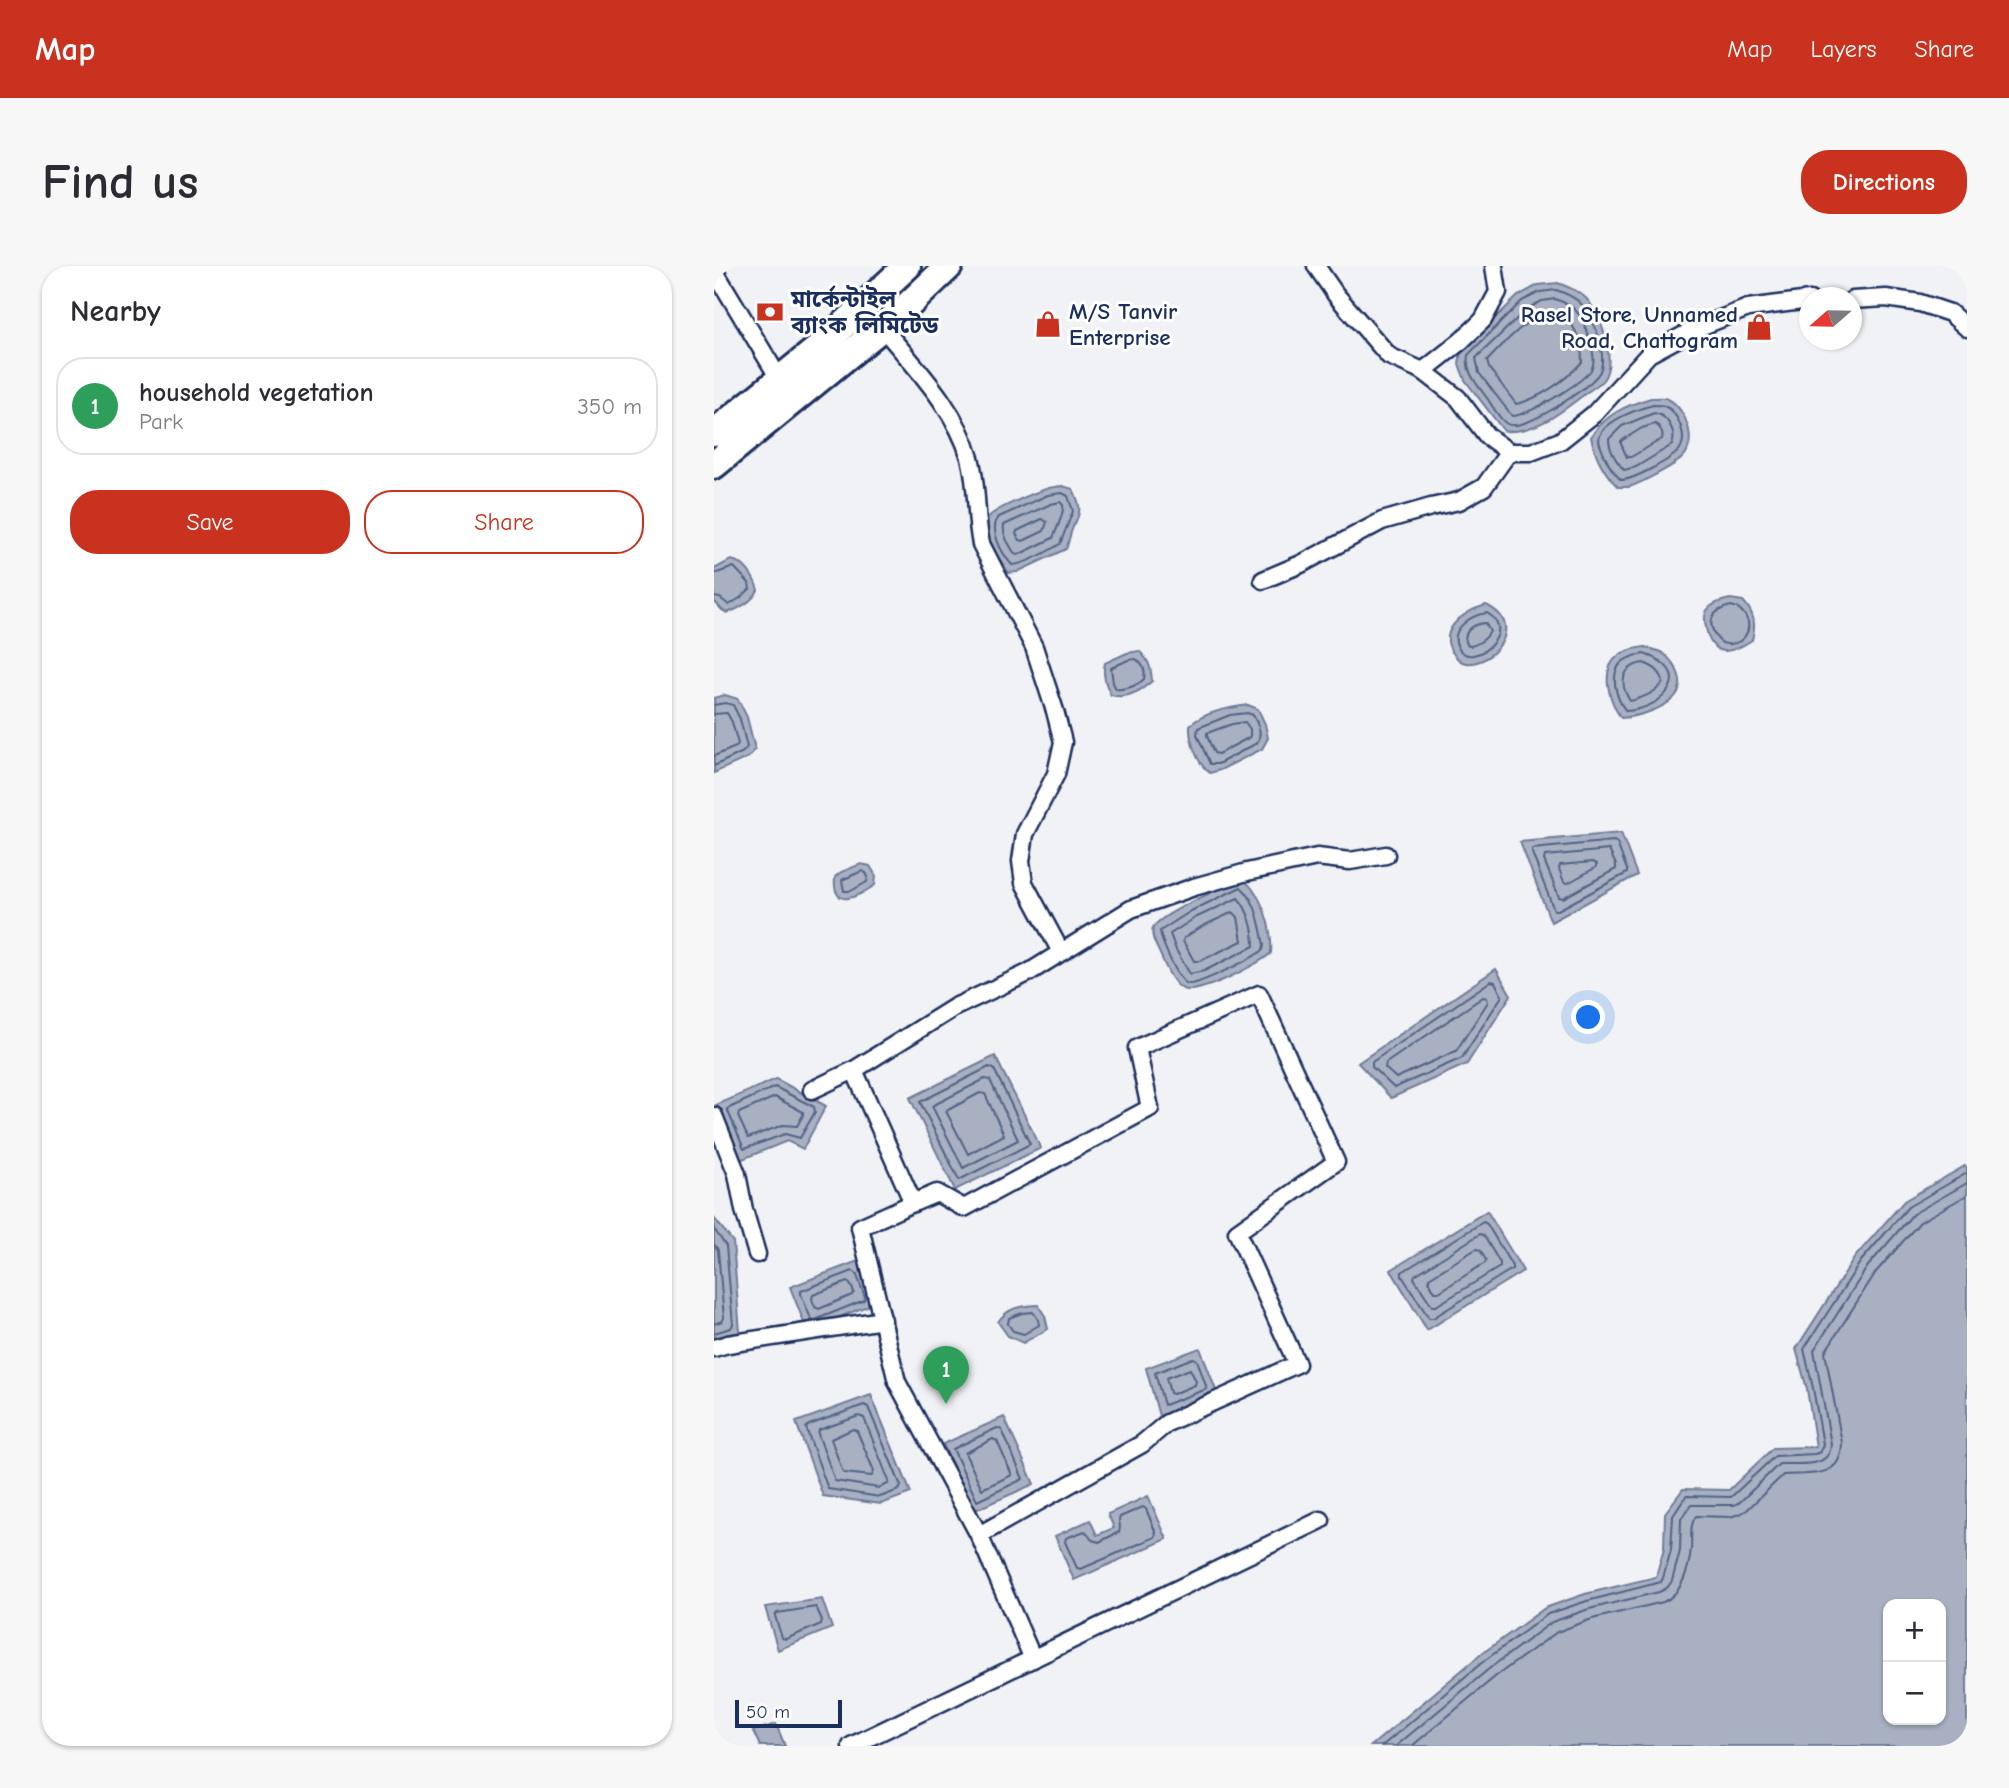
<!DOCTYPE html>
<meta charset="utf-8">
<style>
:root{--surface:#fff;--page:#f7f7f7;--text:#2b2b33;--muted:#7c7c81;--line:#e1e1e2;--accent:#c8321e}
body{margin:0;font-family:"Comic Neue","Noto Sans Bengali",sans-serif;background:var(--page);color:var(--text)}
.controls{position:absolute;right:21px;bottom:21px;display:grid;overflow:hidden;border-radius:14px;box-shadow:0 2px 5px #0004}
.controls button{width:63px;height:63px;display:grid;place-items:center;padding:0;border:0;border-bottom:2px solid var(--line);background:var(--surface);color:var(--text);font:35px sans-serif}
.compass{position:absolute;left:1085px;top:21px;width:63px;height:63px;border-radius:50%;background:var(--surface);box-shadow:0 2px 5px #0004;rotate:250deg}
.scale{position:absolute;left:21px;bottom:18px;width:107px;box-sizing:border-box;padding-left:7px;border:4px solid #1b2f5e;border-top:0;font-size:19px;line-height:24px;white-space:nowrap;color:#1b2f5e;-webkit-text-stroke:5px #fff;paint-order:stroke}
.you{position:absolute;left:875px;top:752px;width:24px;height:24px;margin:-18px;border:5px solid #fff;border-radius:50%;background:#1a73e8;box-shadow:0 0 0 10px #1a73e833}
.badge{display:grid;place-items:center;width:46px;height:46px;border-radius:50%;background:var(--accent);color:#fff;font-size:23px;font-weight:700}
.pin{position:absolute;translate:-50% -58px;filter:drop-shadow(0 2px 4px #0008)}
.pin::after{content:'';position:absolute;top:37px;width:24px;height:21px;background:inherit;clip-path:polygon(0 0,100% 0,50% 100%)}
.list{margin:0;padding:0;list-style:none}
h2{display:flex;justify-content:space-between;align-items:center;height:91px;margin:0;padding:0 28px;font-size:30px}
h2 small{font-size:23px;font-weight:400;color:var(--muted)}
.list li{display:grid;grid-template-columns:46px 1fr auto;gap:21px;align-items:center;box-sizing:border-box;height:98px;margin:0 14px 14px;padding:0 14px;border:2px solid var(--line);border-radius:28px}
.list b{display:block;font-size:26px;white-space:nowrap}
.list p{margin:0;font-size:23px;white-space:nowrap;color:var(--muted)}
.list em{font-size:23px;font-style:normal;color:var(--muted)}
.actions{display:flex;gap:14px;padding:21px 28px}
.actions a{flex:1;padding:16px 0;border:2px solid var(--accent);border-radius:28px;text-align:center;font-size:24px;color:var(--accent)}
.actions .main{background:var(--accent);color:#fff}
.map{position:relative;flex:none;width:1253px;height:1480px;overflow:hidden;border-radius:28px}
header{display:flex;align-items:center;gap:42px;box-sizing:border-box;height:98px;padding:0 35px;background:var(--accent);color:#fff}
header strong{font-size:33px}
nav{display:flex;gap:38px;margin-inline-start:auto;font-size:24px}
.intro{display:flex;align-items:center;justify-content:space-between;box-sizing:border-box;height:168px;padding:0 42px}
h1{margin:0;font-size:49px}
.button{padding:18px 32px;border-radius:28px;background:var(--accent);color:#fff;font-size:24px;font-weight:700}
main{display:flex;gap:42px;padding:0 42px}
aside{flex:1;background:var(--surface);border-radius:28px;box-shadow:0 2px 5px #0004}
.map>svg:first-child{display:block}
.water{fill:#a8b0c2;stroke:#707c9a;stroke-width:2;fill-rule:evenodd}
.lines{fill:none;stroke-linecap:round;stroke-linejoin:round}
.shore{stroke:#536386;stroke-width:2}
.minor-casing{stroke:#1b2f5e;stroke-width:21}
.trunk-casing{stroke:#1b2f5e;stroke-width:32}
.minor{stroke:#fff;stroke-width:16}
.trunk{stroke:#fff;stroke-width:26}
.labels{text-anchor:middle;stroke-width:6;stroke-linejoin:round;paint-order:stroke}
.poi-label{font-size:23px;font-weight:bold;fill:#1b2f5e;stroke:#fff;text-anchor:start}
</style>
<header>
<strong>Map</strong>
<nav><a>Map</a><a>Layers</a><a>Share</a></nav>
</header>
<div class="intro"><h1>Find us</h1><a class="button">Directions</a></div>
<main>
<aside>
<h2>Nearby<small></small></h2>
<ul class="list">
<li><span class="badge" style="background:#2e9e5b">1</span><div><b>household vegetation</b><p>Park</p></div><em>350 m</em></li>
</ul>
<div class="actions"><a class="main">Save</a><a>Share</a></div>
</aside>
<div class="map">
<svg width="1253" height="1480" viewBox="0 0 1253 1480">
<rect width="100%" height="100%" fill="#f1f2f5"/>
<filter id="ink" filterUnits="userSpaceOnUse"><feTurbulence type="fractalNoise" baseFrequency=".0143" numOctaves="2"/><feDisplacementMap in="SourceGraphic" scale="14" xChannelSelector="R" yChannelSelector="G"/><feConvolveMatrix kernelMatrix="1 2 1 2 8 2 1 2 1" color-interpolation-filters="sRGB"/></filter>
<g filter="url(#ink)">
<g class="water">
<path d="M844 17C856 22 868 26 876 37 888 54 903 95 889 114 885 119 877 123 872 127 849 145 821 168 790 165L751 114 745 98 747 85 804 30 824 19Z"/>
<path d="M937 132C942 132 950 131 954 133 972 142 984 176 969 191 962 199 925 218 915 221 912 221 907 221 904 221 890 207 881 190 877 171 891 148 913 139 937 132Z"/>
<path d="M348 220 359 223C367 240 368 245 359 261 356 267 355 276 352 283L303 306 295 307C286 296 268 267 274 252 278 244 322 226 332 223 337 221 343 221 348 220Z"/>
<path d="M17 294C31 296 40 311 44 324 39 335 25 343 13 347L8 344 0 335V303Z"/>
<path d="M1016 333 1029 335C1041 348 1042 358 1038 374 1017 388 998 393 992 362 991 357 990 351 992 346 997 337 1008 335 1016 333Z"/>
<path d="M772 339C821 362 764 412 744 393 718 367 748 346 772 339Z"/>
<path d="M931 381C936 383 942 384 947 386 958 393 970 410 965 424 959 441 924 451 907 452 896 436 885 405 904 390 911 384 922 382 931 381Z"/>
<path d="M425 385C435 394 437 401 438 415 427 425 412 433 397 429 391 418 388 408 391 397L413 387Z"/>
<path d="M11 429 24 433 33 451 41 483 35 491 0 507V432Z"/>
<path d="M534 439 544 443 551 458 554 472 548 483 506 504 496 507C483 498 475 474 476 459 491 446 514 442 534 439Z"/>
<path d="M907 567 923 609 837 656 806 576Z"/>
<path d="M147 598 156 600 162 610 161 619C144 631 118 645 121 611L127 606Z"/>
<path d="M528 613C548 626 559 664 557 687 546 698 483 730 469 723 458 718 451 699 446 688 443 681 436 670 439 662 445 648 512 620 528 613Z"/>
<path d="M782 703 797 729 753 798 677 832 644 797Z"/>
<path d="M281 790 327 882 241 924 196 832Z"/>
<path d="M62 813 112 840 89 883 73 875 26 894 2 839Z"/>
<path d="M1251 900 1253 901V1480H657L766 1389 831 1342 871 1328 942 1311 950 1283 951 1247 969 1223 1015 1224 1059 1182 1102 1181 1093 1123 1082 1083 1141 991 1190 935ZM1174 1338H1227V1454H1174Z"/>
<path d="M773 945 809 1005 713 1064 677 1004Z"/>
<path d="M0 952 19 976 26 1066 0 1075Z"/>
<path d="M144 995 161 1037 93 1064 76 1021Z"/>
<path d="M324 1039 331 1050 334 1063 309 1077 294 1070 284 1056C294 1041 307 1040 324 1039Z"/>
<path d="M486 1082 503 1127 445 1150 432 1102Z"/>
<path d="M157 1129 197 1227 167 1238 109 1230 82 1156Z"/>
<path d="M290 1151 320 1218 259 1245 229 1178Z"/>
<path d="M434 1230 453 1273 360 1314 341 1270 376 1254 383 1269 400 1262 394 1248Z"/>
<path d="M108 1333 118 1362 64 1384 51 1341Z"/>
<path d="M62 1458 71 1480H46L39 1465Z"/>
</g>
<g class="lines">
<g class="shore">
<path d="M842 24C853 28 863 32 870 41 881 54 894 91 885 107 876 122 809 167 793 158 785 153 778 139 773 132 763 118 751 106 754 89L808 35 826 26Z"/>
<path d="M841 33C850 36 858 40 864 47 871 58 885 92 877 104 866 118 816 149 798 150L765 107 762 92 813 43 828 35Z"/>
<path d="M840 44C860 51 868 76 868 96 852 114 825 133 802 138L775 102 773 95C788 79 818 46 840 44Z"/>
<path d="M939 139C940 139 949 139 950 140 964 145 974 171 966 183 959 193 919 214 907 214 900 207 895 200 891 191 889 186 886 180 885 175 885 156 924 143 939 139Z"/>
<path d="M940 147C954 149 963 167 958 179L922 201 910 204C903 196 895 184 895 173L908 160Z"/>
<path d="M941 158C946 160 950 168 948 173L917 191H913L907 178V175L928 162Z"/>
<path d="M348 227 354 230 359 245 346 278C333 286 313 298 298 299 288 288 274 263 285 251L334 229Z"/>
<path d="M346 236 349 239C351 246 342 264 339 272L304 289 301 288C296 280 288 269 290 259L337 238Z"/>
<path d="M328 253 333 256 330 265 309 275 306 274 302 268 303 265Z"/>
<path d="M0 308 20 301 35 317 36 323 26 332 15 339 6 332 0 331"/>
<path d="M1017 340C1029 342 1040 357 1031 370 1025 379 1009 382 1003 372 991 355 999 344 1017 340Z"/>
<path d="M773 347C806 366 758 404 745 383 733 364 757 349 773 347Z"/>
<path d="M771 357 776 365C773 373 762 380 754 380 746 367 758 358 771 357Z"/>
<path d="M930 388C983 405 951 443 912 445 902 433 895 408 908 396 914 391 923 389 930 388Z"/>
<path d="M422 393C429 398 432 405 430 413 423 420 411 424 402 423L399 417 397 402 414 394Z"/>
<path d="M929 397C939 400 948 406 949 417 941 427 929 432 916 435 905 418 907 401 929 397Z"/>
<path d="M0 439 11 437 19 439 26 453 33 481 29 486 0 500"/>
<path d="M533 447 539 449C544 459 549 467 543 477L504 498H496L483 469 484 462 516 449Z"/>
<path d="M0 448 13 447 18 456 24 478 22 481 0 490"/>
<path d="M531 456 536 463V471L504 488 500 487 493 470V467L518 458Z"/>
<path d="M900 575 903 577 913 604V607L844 644H840L818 587V583Z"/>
<path d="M895 584 902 599V603L849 632 845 631 830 594 831 590Z"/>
<path d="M879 596 883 598 881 602 854 617 850 616 845 603 846 599Z"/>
<path d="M148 605 152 607 154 611 153 616 137 625H130L128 614Z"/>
<path d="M527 621C543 635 546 660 550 679L549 684C541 691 483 720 474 718 464 715 447 675 446 665L477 645Z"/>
<path d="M524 632C535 644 540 664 540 680L490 705 476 708 462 684 456 668 481 652Z"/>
<path d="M519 646 524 651 528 675 486 695H480L469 675 470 672 487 661Z"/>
<path d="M777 715 781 716 788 730 748 792 680 822 658 801V796Z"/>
<path d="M769 731 773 732 774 736 742 785 682 812 671 802 672 797Z"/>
<path d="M275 801 280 803 316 878 245 914 206 836Z"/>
<path d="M271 813 276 814 304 874 249 902 218 840Z"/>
<path d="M61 821 100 841 101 846 86 872 71 868 30 883 13 843Z"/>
<path d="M266 827 271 828 290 869 254 888 232 845Z"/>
<path d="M61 831 89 846V849L83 860 69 859 34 872 24 850 25 847Z"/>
<path d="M769 956 773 958 798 1000V1003L719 1052H715L688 1010V1006Z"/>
<path d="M0 963 12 980 19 1058 17 1062 0 1067"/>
<path d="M766 968 770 970 786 997V1001L722 1040H718L700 1012 701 1009Z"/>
<path d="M0 978 4 984 10 1052 8 1055 0 1058"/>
<path d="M762 983 766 984 772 994 771 997 725 1026H721L715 1015V1012Z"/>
<path d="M139 1005 142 1007 151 1031 150 1034 101 1054 97 1053 87 1028V1025Z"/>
<path d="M133 1016 136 1018 140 1026 138 1029 105 1043 101 1041 98 1033 99 1029Z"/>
<path d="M319 1046 324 1053 325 1059 310 1068 299 1065 294 1058 295 1052 308 1047Z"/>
<path d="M479 1092 483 1094 493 1123 450 1139 441 1107Z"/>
<path d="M476 1103 482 1115 481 1119 459 1128 456 1127 452 1112Z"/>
<path d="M150 1139 154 1141 187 1220 185 1224 166 1231 114 1223 92 1162 95 1159Z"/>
<path d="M145 1150 150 1152 175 1215 174 1218 165 1222 121 1215 104 1168 105 1164Z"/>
<path d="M283 1162 288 1164 309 1213 263 1235 239 1183Z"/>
<path d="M139 1163 143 1165 160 1205 158 1210 130 1207 128 1204 117 1173Z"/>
<path d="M279 1173 283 1175 298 1209 268 1223 251 1187Z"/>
<path d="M429 1241 432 1243 442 1267 441 1271 367 1303 363 1302 351 1276 352 1272 371 1265 378 1274 385 1276 405 1266C408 1260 403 1255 406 1251Z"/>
<path d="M102 1341 108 1354 107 1358 72 1373 68 1372 61 1350 63 1347Z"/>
<path d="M668 1480 770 1395 834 1348 873 1335 947 1316 949 1312 957 1284 959 1250 972 1230 1017 1231 1061 1190 1101 1188 1106 1186 1109 1178 1099 1122 1090 1083 1147 995 1194 941 1253 907"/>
<path d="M682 1480 776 1402 838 1356 875 1343 945 1326 953 1322 958 1315 966 1285 967 1253 977 1239H1020L1026 1236 1065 1198C1084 1197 1116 1204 1117 1178L1100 1084 1154 1000 1199 948 1253 917"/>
<path d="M698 1480 782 1410 843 1366 878 1353 949 1336C968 1328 975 1303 977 1283 978 1272 975 1259 982 1250L1015 1251 1026 1248 1033 1244 1069 1209C1095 1207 1128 1214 1128 1177L1111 1086 1162 1006 1206 956 1253 929"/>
</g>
<defs>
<g id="minor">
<path d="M602 0 622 29 675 90 709 105 744 132 773 170 795 186H817L846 175 880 148 935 88 983 62 1034 42 1096 34"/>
<path d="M0 4 66 114"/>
<path d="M1138 34 1172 32 1206 37 1236 47 1253 62"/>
<path d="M168 61C200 100 242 142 256 192 264 221 261 250 267 278L320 381 341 445 349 476 342 508 311 568 307 595 310 617 347 686"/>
<path d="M709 105 747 75 769 54 784 26 780 0"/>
<path d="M549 314 587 298 668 255 717 241 745 235 770 221 795 186"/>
<path d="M140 804 199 937 223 927 250 942 436 842 423 782 545 728 622 896 523 966 583 1098 453 1157 428 1178 265 1269 319 1393"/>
<path d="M98 824 140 804 241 741 314 707 417 643 480 621 533 606 603 591 636 595 672 589"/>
<path d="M0 850 23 908 30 944 43 988"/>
<path d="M199 937 146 961 183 1116 265 1269"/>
<path d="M0 1082 14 1078 169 1054"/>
<path d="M137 1480 607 1254"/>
</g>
<g id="trunk">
<path d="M0 167 106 81 193 0"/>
<path d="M0 199 188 45 235 0"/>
</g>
</defs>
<use href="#minor" class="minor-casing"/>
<use href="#trunk" class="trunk-casing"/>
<use href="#minor" class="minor"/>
<use href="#trunk" class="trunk"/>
</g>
</g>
<defs>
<symbol id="bank-bare" viewBox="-9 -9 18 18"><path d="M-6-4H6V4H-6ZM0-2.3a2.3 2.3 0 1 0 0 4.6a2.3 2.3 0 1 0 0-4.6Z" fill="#c8321e" stroke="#fff" stroke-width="2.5" paint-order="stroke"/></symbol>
<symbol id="shop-bare" viewBox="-9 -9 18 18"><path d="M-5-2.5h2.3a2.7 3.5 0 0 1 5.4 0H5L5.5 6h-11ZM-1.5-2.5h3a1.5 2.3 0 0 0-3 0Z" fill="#c8321e" stroke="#fff" stroke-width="2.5" paint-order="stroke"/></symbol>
</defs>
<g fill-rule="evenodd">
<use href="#bank-bare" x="37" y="27" width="38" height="38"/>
<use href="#shop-bare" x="315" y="39" width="38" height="38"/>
<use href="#shop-bare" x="1026" y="42" width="38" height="38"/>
</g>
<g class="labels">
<g class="poi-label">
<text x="77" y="41">মার্কেন্টাইল<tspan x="77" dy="26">ব্যাংক লিমিটেড</tspan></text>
<text x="355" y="53">M/S Tanvir<tspan x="355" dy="26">Enterprise</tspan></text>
<text x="1024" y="56" text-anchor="end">Rasel Store, Unnamed<tspan x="1024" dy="26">Road, Chattogram</tspan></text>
</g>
</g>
</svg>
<div class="controls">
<button>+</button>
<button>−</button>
</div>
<svg class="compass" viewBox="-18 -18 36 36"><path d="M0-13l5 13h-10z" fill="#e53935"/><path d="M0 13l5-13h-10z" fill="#7c7c81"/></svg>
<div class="scale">50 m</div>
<div class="you"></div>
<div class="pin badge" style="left:232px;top:1138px;background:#2e9e5b">1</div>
</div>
</main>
